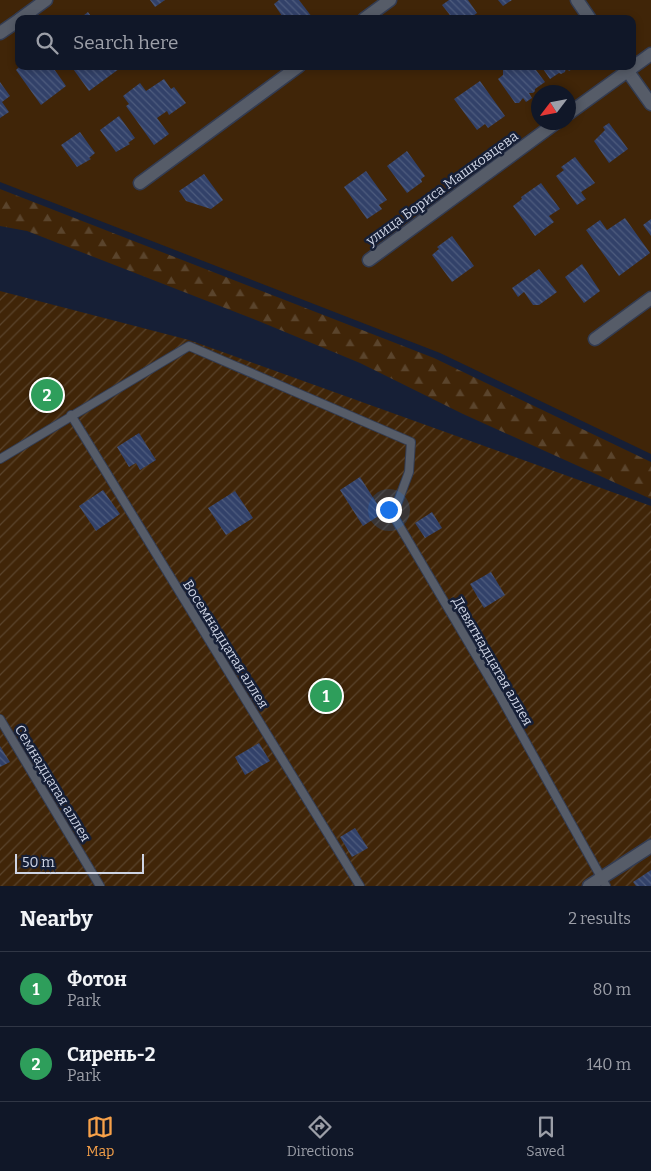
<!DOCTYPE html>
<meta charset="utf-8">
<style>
:root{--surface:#101728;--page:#192030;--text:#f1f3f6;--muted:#9c9fa8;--line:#303645;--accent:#f7a149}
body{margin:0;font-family:Bitter,serif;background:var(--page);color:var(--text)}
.compass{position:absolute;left:531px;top:85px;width:45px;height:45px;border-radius:50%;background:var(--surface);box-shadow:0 2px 8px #0003;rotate:238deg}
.scale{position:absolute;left:15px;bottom:12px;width:129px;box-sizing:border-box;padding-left:5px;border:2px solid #ced4e4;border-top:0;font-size:14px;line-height:18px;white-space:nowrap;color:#ced4e4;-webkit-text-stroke:4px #161f36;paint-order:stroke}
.you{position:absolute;left:388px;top:509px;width:18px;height:18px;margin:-12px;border:4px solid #fff;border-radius:50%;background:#1a73e8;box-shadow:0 0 0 8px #1a73e833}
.badge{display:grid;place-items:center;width:32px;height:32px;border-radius:50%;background:var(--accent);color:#fff;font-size:16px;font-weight:700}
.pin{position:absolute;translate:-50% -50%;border:2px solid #fff;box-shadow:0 1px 5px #0006}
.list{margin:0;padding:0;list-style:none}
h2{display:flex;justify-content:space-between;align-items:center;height:65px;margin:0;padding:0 20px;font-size:21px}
h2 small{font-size:16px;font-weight:400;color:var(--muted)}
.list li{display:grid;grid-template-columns:32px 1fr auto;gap:15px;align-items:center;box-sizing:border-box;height:75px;padding:0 20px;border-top:1px solid var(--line)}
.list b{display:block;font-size:19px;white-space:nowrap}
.list p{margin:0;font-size:16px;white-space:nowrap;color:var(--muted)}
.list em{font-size:16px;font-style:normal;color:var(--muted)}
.icon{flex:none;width:28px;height:28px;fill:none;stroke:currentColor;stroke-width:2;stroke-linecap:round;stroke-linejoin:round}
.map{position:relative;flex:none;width:651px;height:886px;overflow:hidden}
.search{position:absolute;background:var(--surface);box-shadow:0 2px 8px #0003;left:15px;right:15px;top:15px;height:55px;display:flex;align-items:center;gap:12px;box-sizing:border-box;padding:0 18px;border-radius:10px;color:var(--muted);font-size:19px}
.sheet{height:215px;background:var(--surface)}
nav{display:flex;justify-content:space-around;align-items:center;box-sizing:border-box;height:70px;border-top:1px solid var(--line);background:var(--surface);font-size:14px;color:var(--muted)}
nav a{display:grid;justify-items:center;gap:2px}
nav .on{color:var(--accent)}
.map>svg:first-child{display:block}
.grass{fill:#402508;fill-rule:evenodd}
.forest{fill:url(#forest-firs)}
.garden{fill:url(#garden-furrows)}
.building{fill:url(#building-back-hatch)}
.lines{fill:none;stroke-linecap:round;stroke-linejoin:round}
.service-casing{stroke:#333c52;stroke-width:10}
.minor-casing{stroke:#333c52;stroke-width:15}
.service{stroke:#565c68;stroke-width:8}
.minor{stroke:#565c68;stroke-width:12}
.labels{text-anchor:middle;stroke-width:5;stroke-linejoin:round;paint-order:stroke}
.street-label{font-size:14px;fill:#ced4e4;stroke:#161f36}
</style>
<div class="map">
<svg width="651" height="886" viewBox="0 0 651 886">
<defs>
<pattern id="forest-firs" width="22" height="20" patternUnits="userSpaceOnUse" patternTransform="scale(1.25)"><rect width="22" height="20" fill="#402508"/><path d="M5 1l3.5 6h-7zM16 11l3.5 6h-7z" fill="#5a442c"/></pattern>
<pattern id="garden-furrows" width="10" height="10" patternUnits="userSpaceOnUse" patternTransform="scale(1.25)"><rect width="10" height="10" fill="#402508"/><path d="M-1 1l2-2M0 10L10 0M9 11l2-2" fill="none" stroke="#5a442c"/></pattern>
<pattern id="building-back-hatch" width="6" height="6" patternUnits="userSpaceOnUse" patternTransform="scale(1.25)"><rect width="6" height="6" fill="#324169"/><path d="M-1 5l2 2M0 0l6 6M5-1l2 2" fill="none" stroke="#4e5c7e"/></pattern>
</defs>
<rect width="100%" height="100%" fill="#161f36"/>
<path class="grass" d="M0 0H651V454L440 353 0 182ZM19 19H632V66H19ZM538 92H568V122H538Z"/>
<path class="forest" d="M0 189 434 358 651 462V499L463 414 360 363 256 320 27 231 0 226Z"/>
<path class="garden" d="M0 291 189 340 651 506V886H0Z"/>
<g class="building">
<path d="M150 0H165L155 7Z"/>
<path d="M279 0H299L312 17 309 19H284L274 4Z"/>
<path d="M449 0H468L477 13 469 19H453L442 5Z"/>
<path d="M498 0H512L503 6Z"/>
<path d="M88 12 93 19H79Z"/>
<path d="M20 66H52L66 86 41 105 16 70Z"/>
<path d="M71 66H123L89 91Z"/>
<path d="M509 66 513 68 533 66 545 82 535 89V91L533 93H529L532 98 526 102 523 98 519 103H515L498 79 503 75V70Z"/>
<path d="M541 66H573L574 68 569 71 566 67 565 72 561 74 559 73 550 79Z"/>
<path d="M164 79 171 89 174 87 186 103 169 115 167 111 157 118 169 134 154 145 126 106 129 104 123 96 140 83 146 91Z"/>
<path d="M480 81 505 116 488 128 485 124 477 130 454 99Z"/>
<path d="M0 82 10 96 2 102 9 112 0 118Z"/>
<path d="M119 116 135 138 128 143 130 144 116 152 100 130Z"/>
<path d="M609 123 628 149 609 163 594 141 605 130 603 127Z"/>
<path d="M80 132 95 153 89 158 91 159 77 167 61 145Z"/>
<path d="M407 151 425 176 421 179 422 182 407 193 387 166Z"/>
<path d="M575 157 595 183 581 192 586 199 577 205 556 176 564 170 561 167Z"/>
<path d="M366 171 387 200 379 205 382 209 367 219 344 187Z"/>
<path d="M204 174 223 200 211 209 186 201 179 191Z"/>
<path d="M541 183 560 209 549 216 554 222 535 236 513 206 522 199 521 197Z"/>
<path d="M625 218 650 253 619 276 586 230 600 220 607 230Z"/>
<path d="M651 219V236L643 225Z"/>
<path d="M452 236 474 266 452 282 432 255 439 249 437 247Z"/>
<path d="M582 264 600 291 584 303 565 277Z"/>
<path d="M539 269 557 292 539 305H533L524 292 518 297 512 288Z"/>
<path d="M139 433 156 460 140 470 136 463 129 467 117 447Z"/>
<path d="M360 477 383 513 363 526 340 490Z"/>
<path d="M103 490 120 514 96 531 79 506Z"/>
<path d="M235 491 253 518 226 535 208 508Z"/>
<path d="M432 512 442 528 425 538 415 523Z"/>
<path d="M491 572 505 595 484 608 470 584Z"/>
<path d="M259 743 270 761 245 775 235 757Z"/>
<path d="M0 746 10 762 0 767Z"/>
<path d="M355 828 368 848 352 857 340 837Z"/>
<path d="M651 870V886H636L633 882Z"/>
</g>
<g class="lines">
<defs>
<g id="service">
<path d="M71 415 360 886"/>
<path d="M0 459 189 346 411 442 409 472 393 515 500 696 606 886"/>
<path d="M0 719 100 886"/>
</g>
<g id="minor">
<path d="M577 0 590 19"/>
<path d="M20 19 46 0"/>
<path d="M364 19 390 0"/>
<path d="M0 33 19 20"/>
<path d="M624 66 651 104"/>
<path d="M568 114 651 54"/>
<path d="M140 183 299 66"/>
<path d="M369 260 557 122"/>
<path d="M595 339 651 298"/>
<path d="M589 886 651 846"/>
</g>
</defs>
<use href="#service" class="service-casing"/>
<use href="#minor" class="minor-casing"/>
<use href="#service" class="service"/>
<use href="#minor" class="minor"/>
</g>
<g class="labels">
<g class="street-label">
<text transform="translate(442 188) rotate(-36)" y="5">улица Бориса Машковцева</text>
<text transform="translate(226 644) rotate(58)" y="5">Восемнадцатая аллея</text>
<text transform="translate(493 661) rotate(60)" y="5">Девятнадцатая аллея</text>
<text transform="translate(53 783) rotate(59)" y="5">Семнадцатая аллея</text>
</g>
</g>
</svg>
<svg class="compass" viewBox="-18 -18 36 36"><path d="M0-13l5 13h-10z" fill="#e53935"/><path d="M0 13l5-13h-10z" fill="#9c9fa8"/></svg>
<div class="scale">50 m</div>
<div class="you"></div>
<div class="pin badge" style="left:326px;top:696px;background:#2e9e5b">1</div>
<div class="pin badge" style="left:47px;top:395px;background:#2e9e5b">2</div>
<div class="search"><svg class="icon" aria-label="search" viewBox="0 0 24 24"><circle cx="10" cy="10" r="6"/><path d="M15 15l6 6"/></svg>Search here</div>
</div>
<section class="sheet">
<h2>Nearby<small>2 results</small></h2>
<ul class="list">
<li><span class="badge" style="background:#2e9e5b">1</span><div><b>Фотон</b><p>Park</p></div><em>80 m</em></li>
<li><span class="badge" style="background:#2e9e5b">2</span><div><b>Сирень-2</b><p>Park</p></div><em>140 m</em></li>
</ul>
</section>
<nav>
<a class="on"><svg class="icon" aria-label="map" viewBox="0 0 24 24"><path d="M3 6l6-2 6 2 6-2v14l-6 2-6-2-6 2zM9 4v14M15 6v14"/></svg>Map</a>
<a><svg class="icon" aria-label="directions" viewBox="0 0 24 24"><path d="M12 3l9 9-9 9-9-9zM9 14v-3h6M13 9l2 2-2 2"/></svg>Directions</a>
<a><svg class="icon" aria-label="saved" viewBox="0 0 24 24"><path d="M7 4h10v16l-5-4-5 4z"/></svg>Saved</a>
</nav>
